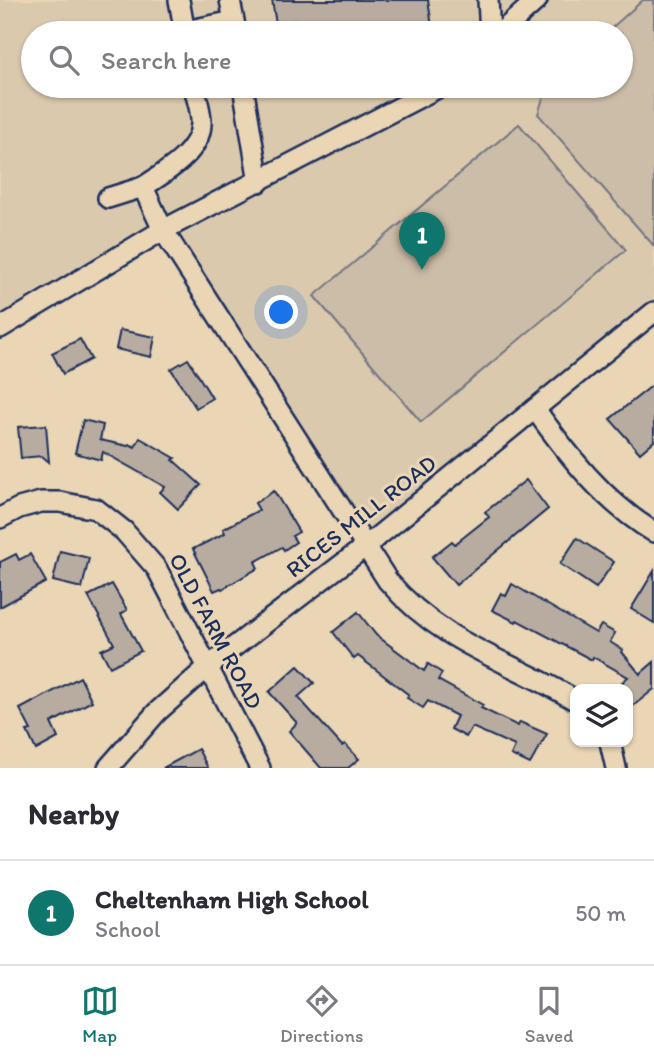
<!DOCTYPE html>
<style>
:root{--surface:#fff;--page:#f7f7f7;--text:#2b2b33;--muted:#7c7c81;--line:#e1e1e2;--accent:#0f766e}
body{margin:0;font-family:Itim,sans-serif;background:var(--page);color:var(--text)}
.controls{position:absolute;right:21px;bottom:21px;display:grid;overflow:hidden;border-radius:14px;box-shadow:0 2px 5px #0004}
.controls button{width:63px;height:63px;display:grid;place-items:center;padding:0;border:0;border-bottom:2px solid var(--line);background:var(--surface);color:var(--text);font:35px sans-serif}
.you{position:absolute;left:282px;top:313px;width:24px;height:24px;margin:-18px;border:5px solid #fff;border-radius:50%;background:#1a73e8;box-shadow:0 0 0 10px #1a73e833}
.badge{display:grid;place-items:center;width:46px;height:46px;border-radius:50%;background:var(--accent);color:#fff;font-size:23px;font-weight:700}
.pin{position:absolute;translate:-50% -58px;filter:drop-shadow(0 2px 4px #0008)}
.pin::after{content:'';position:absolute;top:37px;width:24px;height:21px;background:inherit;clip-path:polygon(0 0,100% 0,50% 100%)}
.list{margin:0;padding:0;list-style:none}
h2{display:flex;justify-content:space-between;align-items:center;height:91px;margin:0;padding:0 28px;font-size:30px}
h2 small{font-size:23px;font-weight:400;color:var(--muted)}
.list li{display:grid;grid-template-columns:46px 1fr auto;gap:21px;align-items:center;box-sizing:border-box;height:105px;padding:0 28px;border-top:2px solid var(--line)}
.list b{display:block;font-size:26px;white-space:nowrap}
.list p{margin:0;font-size:23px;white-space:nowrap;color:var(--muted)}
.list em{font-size:23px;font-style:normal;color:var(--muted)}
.icon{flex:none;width:38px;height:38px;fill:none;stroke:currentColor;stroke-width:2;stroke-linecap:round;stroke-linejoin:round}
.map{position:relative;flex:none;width:654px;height:768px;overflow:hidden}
.search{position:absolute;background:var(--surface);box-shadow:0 2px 5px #0004;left:21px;right:21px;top:21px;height:77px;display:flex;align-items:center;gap:18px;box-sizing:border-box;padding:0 24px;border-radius:38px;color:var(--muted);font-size:26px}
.sheet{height:196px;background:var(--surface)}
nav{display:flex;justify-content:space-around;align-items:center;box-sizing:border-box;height:98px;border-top:2px solid var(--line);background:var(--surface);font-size:19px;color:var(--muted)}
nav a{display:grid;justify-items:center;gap:4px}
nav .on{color:var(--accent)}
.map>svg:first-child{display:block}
.built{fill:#dbc9ae;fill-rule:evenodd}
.green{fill:#ccbda8;stroke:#747683;stroke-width:2}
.building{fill:#b7ac9f;stroke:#1b2f5e;stroke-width:2}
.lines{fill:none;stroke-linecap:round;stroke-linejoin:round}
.minor-casing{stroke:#1b2f5e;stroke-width:24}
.minor{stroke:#ead5b4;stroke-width:19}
.labels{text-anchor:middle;stroke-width:6;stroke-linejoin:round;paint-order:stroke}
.street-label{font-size:23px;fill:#1b2f5e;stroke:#ead5b4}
</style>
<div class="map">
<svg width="654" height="768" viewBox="0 0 654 768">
<rect width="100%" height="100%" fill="#ead5b4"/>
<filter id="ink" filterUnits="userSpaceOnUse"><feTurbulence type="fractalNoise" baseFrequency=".0143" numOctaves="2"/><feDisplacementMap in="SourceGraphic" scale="14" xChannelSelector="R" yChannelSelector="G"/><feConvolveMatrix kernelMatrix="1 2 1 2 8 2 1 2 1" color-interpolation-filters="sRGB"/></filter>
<g filter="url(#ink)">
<path class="built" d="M0 0H654V311L366 546 164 230 21 316 0 315ZM33 33H621V86H33Z"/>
<g class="green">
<path d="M643 0H654V246L538 114 547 86H621V33H606Z"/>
<path d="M519 124 626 250 421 422 314 296Z"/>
</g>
<g class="building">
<path d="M272 0H428L433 33H300L297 20 276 24Z"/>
<path d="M120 330 155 337 151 357 116 349Z"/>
<path d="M80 339 91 359 63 374 52 353Z"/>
<path d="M188 359 212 398 196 408 171 369Z"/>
<path d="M654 384V441L640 453 610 419Z"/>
<path d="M83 420 103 425 100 440 128 446 129 444 135 447 140 438 175 458 173 460 201 485 178 509 160 492 165 487 103 452 101 460 75 453Z"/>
<path d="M46 425 49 462 42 456 21 458 18 427Z"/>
<path d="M526 480 548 509 456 585 432 557 452 541 455 544 489 517 485 512Z"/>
<path d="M274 491 299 532 292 536 296 542 284 550 282 547 255 562 258 568 222 589 221 588 214 591 193 549 225 533 223 529 259 510 255 503Z"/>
<path d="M577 538 614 562 596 588 560 564Z"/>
<path d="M60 551 89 558 82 588 53 581Z"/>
<path d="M16 554 19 560 30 554 46 582 0 607V562Z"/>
<path d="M654 571V623L631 609Z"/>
<path d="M112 584 127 610 121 614 141 651 110 667 101 650 114 644 88 596Z"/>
<path d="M512 584 596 633 601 625 615 633 610 642 623 650 622 652 640 674 654 662V689L628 710V689L622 682 628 677 593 657 592 660 517 620 516 622 492 610 501 593 506 596Z"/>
<path d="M358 612 376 635 424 671 428 664 442 673 438 680 483 705 481 708 518 726 520 722 547 734 530 764 511 755 515 746 472 727 466 737 451 729 457 716 428 701 423 708 407 698 409 695 358 656 354 659 333 632Z"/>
<path d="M298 666 314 683 298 697 342 746 345 744 359 759 348 768H321L289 731 297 723 269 692Z"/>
<path d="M80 677 92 701 51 723 58 738 36 750 27 731 31 730 20 709Z"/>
<path d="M198 749 208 768H163Z"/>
</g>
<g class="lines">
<defs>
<g id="minor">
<path d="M179 0 185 33"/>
<path d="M230 0 236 32"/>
<path d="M488 0 490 33"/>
<path d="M185 31 234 21"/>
<path d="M500 33 537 0"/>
<path d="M194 86C196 98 202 112 201 124 200 153 164 173 143 187L163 230 388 581C443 645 507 659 575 700"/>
<path d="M243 86 259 182"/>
<path d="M108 198 143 187"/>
<path d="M0 328 163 230 441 86"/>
<path d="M535 409C568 455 605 503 654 532"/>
<path d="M0 518 19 508 41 502H60L96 509 124 531 157 569 260 768"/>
<path d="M610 742 616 768"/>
<path d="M108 768 157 712 209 666 366 546 654 312"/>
</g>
</defs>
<use href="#minor" class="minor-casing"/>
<use href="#minor" class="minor"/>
</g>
</g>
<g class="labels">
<g class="street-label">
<text transform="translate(361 516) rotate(-38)" y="8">RICES MILL ROAD</text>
<text transform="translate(216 631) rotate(62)" y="8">OLD FARM ROAD</text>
</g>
</g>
</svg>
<div class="controls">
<button><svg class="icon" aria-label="layers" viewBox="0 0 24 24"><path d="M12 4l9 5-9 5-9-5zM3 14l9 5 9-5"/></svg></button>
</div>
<div class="you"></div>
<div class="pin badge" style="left:422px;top:270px">1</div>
<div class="search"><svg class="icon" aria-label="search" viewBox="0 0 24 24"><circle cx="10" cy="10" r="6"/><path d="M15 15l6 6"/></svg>Search here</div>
</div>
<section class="sheet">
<h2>Nearby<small></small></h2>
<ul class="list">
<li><span class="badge">1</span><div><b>Cheltenham High School</b><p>School</p></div><em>50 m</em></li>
</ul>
</section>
<nav>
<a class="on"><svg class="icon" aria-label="map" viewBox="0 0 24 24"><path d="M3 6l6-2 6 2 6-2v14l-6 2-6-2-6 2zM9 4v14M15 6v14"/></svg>Map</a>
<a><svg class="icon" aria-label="directions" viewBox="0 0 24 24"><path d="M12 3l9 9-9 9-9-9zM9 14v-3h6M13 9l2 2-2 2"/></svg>Directions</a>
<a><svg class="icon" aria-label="saved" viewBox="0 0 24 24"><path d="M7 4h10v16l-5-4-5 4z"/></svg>Saved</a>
</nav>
